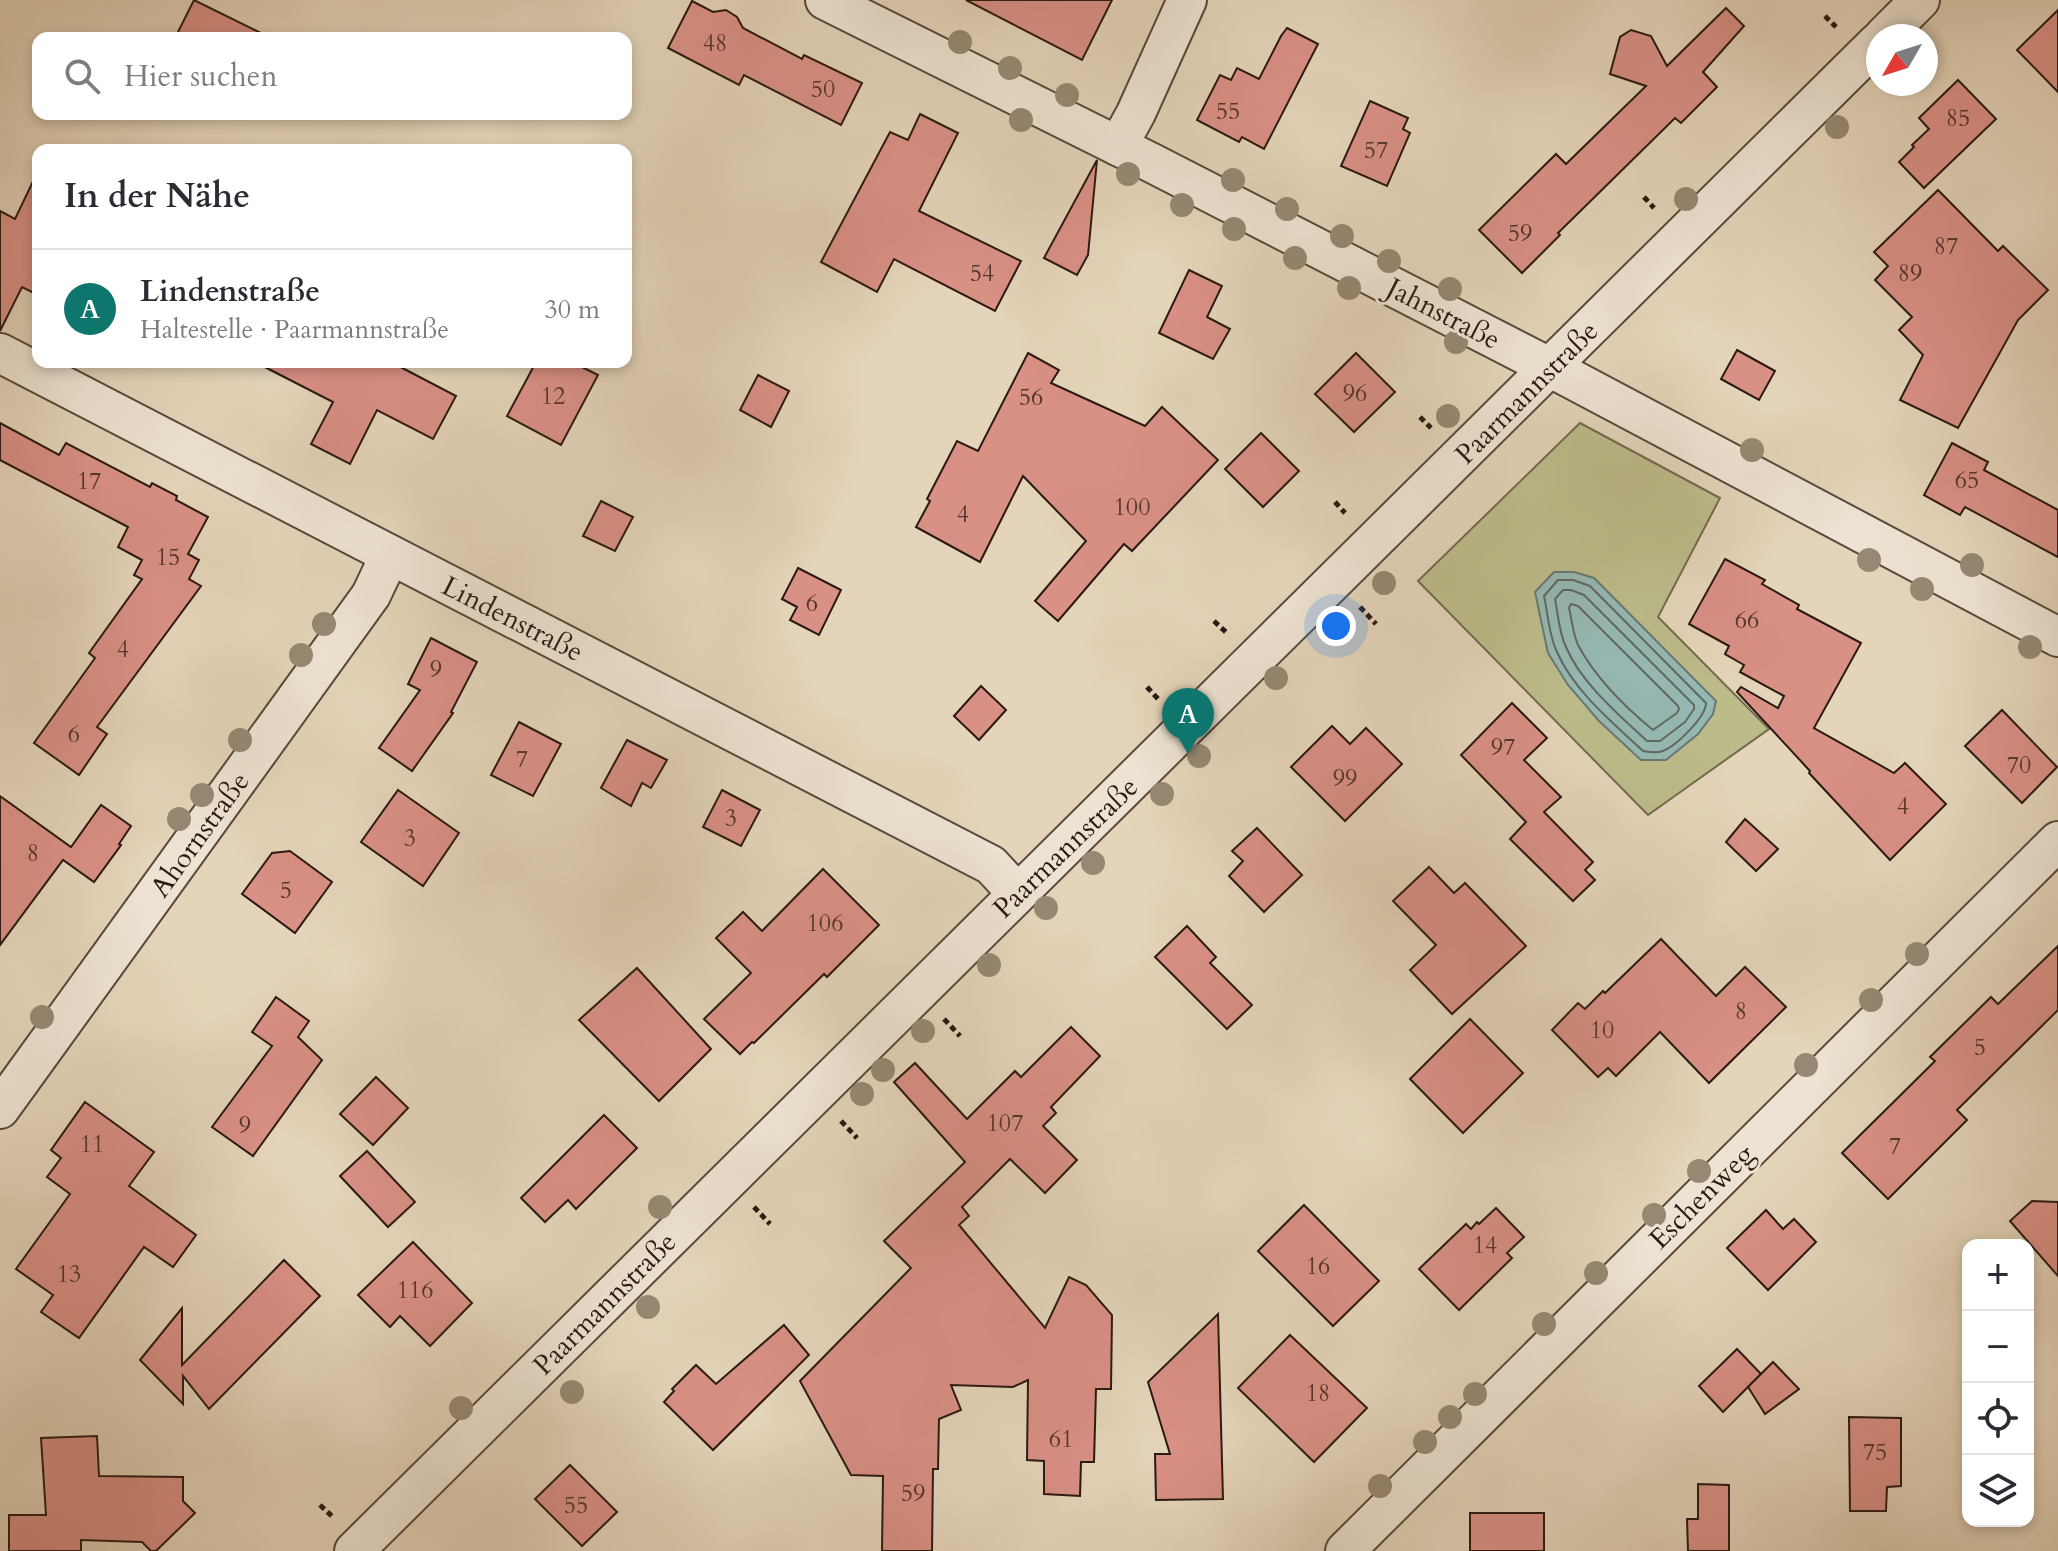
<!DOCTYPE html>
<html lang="de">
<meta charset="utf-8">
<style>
:root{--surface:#fff;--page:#f2f2f3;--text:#2b2b33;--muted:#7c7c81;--line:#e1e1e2;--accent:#0f766e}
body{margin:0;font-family:Cardo,serif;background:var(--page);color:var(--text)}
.controls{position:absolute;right:24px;bottom:24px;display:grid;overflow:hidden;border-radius:16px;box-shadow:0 4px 12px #0003}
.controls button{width:72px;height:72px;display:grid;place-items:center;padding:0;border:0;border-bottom:2px solid var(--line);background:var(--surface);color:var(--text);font:40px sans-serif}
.compass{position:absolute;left:1866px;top:24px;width:72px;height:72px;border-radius:50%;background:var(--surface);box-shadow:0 4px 12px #0003;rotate:231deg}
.you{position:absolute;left:1336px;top:626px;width:28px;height:28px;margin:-20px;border:6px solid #fff;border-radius:50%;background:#1a73e8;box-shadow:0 0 0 12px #1a73e833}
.badge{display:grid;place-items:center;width:52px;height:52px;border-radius:50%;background:var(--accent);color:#fff;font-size:26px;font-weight:700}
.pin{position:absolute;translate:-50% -66px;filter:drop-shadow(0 2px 4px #0008)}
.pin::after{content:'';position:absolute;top:42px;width:28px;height:24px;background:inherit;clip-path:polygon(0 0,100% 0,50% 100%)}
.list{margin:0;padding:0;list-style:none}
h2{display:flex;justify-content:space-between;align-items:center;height:104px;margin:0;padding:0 32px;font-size:34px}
h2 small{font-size:26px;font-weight:400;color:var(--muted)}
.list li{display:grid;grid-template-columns:52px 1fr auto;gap:24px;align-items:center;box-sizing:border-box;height:120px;padding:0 32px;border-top:2px solid var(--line)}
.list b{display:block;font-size:30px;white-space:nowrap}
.list p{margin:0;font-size:26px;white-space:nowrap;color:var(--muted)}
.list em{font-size:26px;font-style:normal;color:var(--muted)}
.icon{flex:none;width:44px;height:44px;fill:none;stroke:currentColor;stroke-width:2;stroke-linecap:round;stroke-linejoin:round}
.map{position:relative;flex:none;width:2058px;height:1551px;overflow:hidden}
.search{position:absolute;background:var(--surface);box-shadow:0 4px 12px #0003;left:32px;top:32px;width:600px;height:88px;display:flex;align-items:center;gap:20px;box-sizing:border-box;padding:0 28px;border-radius:16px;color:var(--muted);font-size:30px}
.panel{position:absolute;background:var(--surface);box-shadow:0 4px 12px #0003;left:32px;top:144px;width:600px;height:224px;border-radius:16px}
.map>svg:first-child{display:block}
.green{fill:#bcbb8a;stroke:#736a4e;stroke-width:2}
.water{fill:#95b8b2;stroke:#6a7872;stroke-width:2}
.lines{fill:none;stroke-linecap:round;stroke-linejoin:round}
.shore{stroke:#606862;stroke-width:2}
.building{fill:#d99085;stroke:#2a1913;stroke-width:2}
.street-casing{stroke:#58483c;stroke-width:42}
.path{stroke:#2a1913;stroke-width:5;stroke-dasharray:6 4;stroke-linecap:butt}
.street{stroke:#ede3d2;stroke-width:38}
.tree{fill:#968872}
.labels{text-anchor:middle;stroke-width:6;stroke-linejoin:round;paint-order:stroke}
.number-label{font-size:24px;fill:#563730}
.street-label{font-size:28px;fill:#2a1913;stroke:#ede3d2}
</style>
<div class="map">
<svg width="2058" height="1551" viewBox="0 0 2058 1551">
<rect width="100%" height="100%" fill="#e4d4b9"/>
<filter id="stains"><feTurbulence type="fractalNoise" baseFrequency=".0025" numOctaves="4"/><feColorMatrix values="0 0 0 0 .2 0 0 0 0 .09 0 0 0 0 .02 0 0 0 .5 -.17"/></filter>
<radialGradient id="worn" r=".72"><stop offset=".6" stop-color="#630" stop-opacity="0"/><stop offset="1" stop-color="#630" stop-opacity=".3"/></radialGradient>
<path class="green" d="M1580 423 1720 498 1658 617 1769 729 1648 815 1418 581Z"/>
<path class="water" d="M1554 572H1574L1594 578 1716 701 1713 714 1698 734 1666 760H1641L1599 721 1568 685 1548 653 1535 592Z"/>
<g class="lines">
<g class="shore">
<path d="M1558 580H1573L1590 586 1706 703C1706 717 1676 746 1663 751 1658 753 1648 752 1643 751 1612 722 1574 691 1557 652 1549 636 1548 614 1544 596Z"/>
<path d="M1563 590H1571L1584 595 1694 705V709L1685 722 1660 741H1647C1619 715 1581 683 1566 647 1559 633 1558 614 1555 599Z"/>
<path d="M1571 604 1578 606 1678 706 1679 709 1677 713 1653 730C1625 707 1595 677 1578 645 1573 634 1572 620 1569 608Z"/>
</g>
</g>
<g class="building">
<path d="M194 0 271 38H175Z"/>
<path d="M966 0H1112L1082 60Z"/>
<path d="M692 1 713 12 726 10 737 17 743 28 802 59 804 55 862 83 841 125 744 75 739 85 668 48Z"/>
<path d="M1726 8 1744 26 1703 72 1717 87 1681 123 1675 118 1558 233 1560 235 1522 273 1479 230 1556 154 1566 164 1646 86 1610 74 1620 37 1631 30 1651 36 1667 66Z"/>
<path d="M2058 10V92L2017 50Z"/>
<path d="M1287 28 1318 44 1264 149 1242 137 1239 142 1197 120 1220 75 1231 80 1237 68 1259 79 1281 36Z"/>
<path d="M1958 80 1996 119 1924 188 1899 162 1914 147 1912 145 1929 129 1919 118Z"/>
<path d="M1370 101 1408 118 1403 129 1410 133 1387 186 1341 166Z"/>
<path d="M920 114 958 133 919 211 1021 261 995 311 894 259 877 292 821 262 890 132 908 140Z"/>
<path d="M1097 160 1088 255 1077 275 1044 258Z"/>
<path d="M38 171V295L22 287 0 331V211L15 219Z"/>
<path d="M1938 190 1998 251 2003 246 2048 290 2018 320 1958 428 1900 400 1923 355 1899 330 1912 317 1875 280 1888 266 1874 252Z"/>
<path d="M1189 270 1222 286 1207 317 1230 329 1213 359 1159 333Z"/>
<path d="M1737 350 1775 371 1759 400 1721 379Z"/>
<path d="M1028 353 1059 370 1051 383 1145 426 1162 407 1218 460 1132 551 1124 544 1058 621 1035 601 1086 541 1023 476 980 562 916 527 930 501 927 499 957 441 978 451Z"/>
<path d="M1356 353 1395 392 1354 432 1315 394Z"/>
<path d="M255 362H391L456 396 433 439 377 410 350 464 311 444 333 402Z"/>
<path d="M536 362H572L598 375 561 445 507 416Z"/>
<path d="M758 375 789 391 771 427 740 410Z"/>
<path d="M0 423 59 455 66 443 150 487 152 483 177 496 176 500 208 517 188 554 199 560 189 579 201 586 97 727 107 734 79 775 34 743 95 658 89 653 142 579 134 575 142 560 118 547 128 527 0 460Z"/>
<path d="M1261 433 1299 471 1263 507 1225 469Z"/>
<path d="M1952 443 1988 462 1984 470 2058 510V557L1965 507 1960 515 1924 495Z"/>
<path d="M601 501 633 517 615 551 583 536Z"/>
<path d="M1725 559 1765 580 1762 584 1799 605 1797 609 1861 643 1814 728 1894 773 1905 763 1946 804 1890 860 1809 773 1810 771 1737 692 1741 687 1778 708 1784 696 1740 672 1744 665 1725 654 1729 646 1689 624Z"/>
<path d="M798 568 841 590 819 635 790 620 797 607 782 599Z"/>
<path d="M431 638 477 662 451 712 453 713 412 771 379 748 420 690 408 684Z"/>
<path d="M981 686 1006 710 979 740 954 716Z"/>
<path d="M1512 703 1547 738 1524 760 1561 797 1544 812 1593 862 1585 870 1595 880 1573 901 1510 839 1526 822 1461 755Z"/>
<path d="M2002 710 2057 767 2022 803 1965 746Z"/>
<path d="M519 722 561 744 533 796 491 775Z"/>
<path d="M1332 726 1350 744 1366 728 1402 764 1345 821 1291 767Z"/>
<path d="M627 740 667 760 651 788 642 783 631 806 601 788Z"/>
<path d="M398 790 459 833 423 886 361 842Z"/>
<path d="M722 790 760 810 741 846 703 827Z"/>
<path d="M0 796 71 847 101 805 131 826 119 844 121 845 94 882 63 860 0 945Z"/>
<path d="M1745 819 1778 849 1756 871 1726 842Z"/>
<path d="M1257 828 1302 875 1264 912 1229 876 1243 861 1232 851Z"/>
<path d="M290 851 332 882 295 933 242 894 272 853Z"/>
<path d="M1429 867 1454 893 1465 883 1526 946 1452 1014 1410 970 1436 945 1393 901Z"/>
<path d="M823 869 879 925 827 977 824 974 754 1043 752 1042 740 1054 704 1019 751 973 716 938 743 912 762 931Z"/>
<path d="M1187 926 1216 957 1210 963 1252 1005 1227 1029 1155 957Z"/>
<path d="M1661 939 1716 996 1745 967 1786 1007 1709 1083 1660 1032 1616 1076 1608 1068 1598 1077 1552 1030 1578 1003 1585 1009 1603 991 1605 993Z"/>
<path d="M2058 946V1010L1957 1110 1967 1120 1888 1199 1842 1153 1935 1061 1930 1057 1991 997 1998 1004Z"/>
<path d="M637 968 711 1049 659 1101 579 1020Z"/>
<path d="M276 997 309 1021 298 1037 322 1060 253 1156 212 1127 272 1046 252 1032Z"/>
<path d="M1470 1019 1523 1073 1463 1133 1410 1079Z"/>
<path d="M1071 1027 1100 1056 1051 1107 1056 1113 1043 1126 1077 1160 1045 1193 1010 1159 962 1207 969 1216 959 1225 1045 1328 1069 1277 1086 1285 1112 1315 1111 1389H1096L1094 1462H1081L1080 1496 1044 1494V1461L1027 1460 1028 1380 1013 1387 951 1385 961 1410 939 1419 938 1469H933L932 1551H882L883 1476 851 1475 800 1381 911 1268 884 1241 965 1162 894 1082 915 1063 967 1119 1015 1071 1021 1077Z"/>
<path d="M376 1077 408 1108 373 1145 340 1114Z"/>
<path d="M85 1102 154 1152 129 1186 196 1235 173 1267 144 1247 79 1338 41 1312 53 1295 16 1269 70 1194 47 1177 61 1158 51 1150Z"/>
<path d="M604 1115 637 1148 576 1209 568 1200 545 1222 521 1198Z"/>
<path d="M367 1151 415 1202 388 1227 340 1176Z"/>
<path d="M2032 1201 2058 1202V1276L2010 1221Z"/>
<path d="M1304 1205 1379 1281 1333 1326 1258 1251Z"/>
<path d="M1496 1208 1524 1237 1507 1253 1512 1258 1459 1310 1419 1269 1466 1224 1471 1229 1477 1222 1479 1224Z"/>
<path d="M1766 1210 1783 1229 1794 1219 1816 1242 1768 1290 1727 1248Z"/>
<path d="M413 1242 472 1303 430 1346 400 1316 390 1327 358 1295Z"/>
<path d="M284 1260 320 1296 209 1409 183 1376V1404L140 1360 182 1308V1365Z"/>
<path d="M1218 1314 1223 1499 1156 1500 1155 1454H1170L1148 1382Z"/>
<path d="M784 1325 809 1355 713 1450 664 1402 674 1391 672 1389 696 1365 716 1384Z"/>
<path d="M1290 1335 1367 1408 1314 1462 1238 1388Z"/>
<path d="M1737 1349 1761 1374 1723 1412 1699 1386Z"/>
<path d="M1773 1362 1799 1389 1765 1414 1748 1387Z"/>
<path d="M1849 1417 1901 1418V1486L1887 1487 1886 1511H1850Z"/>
<path d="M97 1436 99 1476 183 1477V1501L195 1513 156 1551H151L142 1542 81 1540V1551H9V1515H46L41 1438Z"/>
<path d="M570 1465 617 1512 582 1546 535 1499Z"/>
<path d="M1698 1484 1729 1485V1551H1688L1687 1519H1698Z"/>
<rect x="1470" y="1513" width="74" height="38"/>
</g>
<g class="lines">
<defs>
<g id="street">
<path d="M825 0 1152 163 1551 368 2058 637"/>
<path d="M1884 36 1920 0"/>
<path d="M1118 146 1136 113 1187 0"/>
<path d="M0 353 991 865 1017 893"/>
<path d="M0 1109 371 595 390 555"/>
<path d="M354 1551 1878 42"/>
<path d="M1345 1551 2058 841"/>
</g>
</defs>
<use href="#street" class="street-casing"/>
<g class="path">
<path d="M1825 16 1836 27"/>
<path d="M1644 197 1654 208"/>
<path d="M1420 417 1431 428"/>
<path d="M1335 502 1345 513"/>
<path d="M1360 607 1376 624"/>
<path d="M1214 621 1228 634"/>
<path d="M1147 687 1160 701"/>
<path d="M944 1019 960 1036"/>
<path d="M841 1121 857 1138"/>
<path d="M754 1207 770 1224"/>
<path d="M320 1505 334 1518"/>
</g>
<use href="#street" class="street"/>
</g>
<g class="tree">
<circle cx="960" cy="42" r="12"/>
<circle cx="1010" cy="68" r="12"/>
<circle cx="1067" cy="95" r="12"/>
<circle cx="1021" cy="120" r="12"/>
<circle cx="1837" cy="127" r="12"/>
<circle cx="1128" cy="174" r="12"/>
<circle cx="1233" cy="180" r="12"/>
<circle cx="1686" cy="199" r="12"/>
<circle cx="1182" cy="205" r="12"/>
<circle cx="1287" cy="209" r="12"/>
<circle cx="1234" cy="229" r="12"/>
<circle cx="1342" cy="236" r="12"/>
<circle cx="1295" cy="258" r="12"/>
<circle cx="1389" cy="261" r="12"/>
<circle cx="1349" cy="288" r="12"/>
<circle cx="1450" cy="289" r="12"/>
<circle cx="1456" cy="342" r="12"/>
<circle cx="1448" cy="416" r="12"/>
<circle cx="1752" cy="450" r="12"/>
<circle cx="1869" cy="560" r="12"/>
<circle cx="1972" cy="565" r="12"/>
<circle cx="1384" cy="583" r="12"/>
<circle cx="1922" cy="589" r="12"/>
<circle cx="324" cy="624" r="12"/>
<circle cx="2030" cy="647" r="12"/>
<circle cx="301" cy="655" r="12"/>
<circle cx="1276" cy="678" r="12"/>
<circle cx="240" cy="740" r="12"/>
<circle cx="1199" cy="756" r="12"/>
<circle cx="1162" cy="794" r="12"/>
<circle cx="202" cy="795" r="12"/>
<circle cx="179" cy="819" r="12"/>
<circle cx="1093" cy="863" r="12"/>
<circle cx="1046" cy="908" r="12"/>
<circle cx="1917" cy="954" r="12"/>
<circle cx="989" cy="965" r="12"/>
<circle cx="1871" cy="1000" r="12"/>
<circle cx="42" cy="1017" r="12"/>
<circle cx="923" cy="1031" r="12"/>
<circle cx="1806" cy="1065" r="12"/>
<circle cx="883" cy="1070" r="12"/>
<circle cx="862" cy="1094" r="12"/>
<circle cx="1699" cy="1171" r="12"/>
<circle cx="660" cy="1207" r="12"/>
<circle cx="1654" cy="1215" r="12"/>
<circle cx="1596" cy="1273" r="12"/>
<circle cx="648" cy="1307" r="12"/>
<circle cx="1544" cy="1324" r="12"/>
<circle cx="572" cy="1392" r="12"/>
<circle cx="1475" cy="1394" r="12"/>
<circle cx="461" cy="1408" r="12"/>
<circle cx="1450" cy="1417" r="12"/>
<circle cx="1425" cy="1442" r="12"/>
<circle cx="1380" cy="1486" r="12"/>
</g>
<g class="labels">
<g class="number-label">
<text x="715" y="51">48</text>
<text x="823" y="97">50</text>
<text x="1228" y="119">55</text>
<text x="1958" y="126">85</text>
<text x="1376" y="158">57</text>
<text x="1520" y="241">59</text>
<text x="1946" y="254">87</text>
<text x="982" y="281">54</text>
<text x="1910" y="281">89</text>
<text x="1355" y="401">96</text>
<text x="553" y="404">12</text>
<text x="1031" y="405">56</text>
<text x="1967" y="488">65</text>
<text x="89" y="489">17</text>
<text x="1132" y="515">100</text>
<text x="963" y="522">4</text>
<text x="168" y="565">15</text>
<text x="812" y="611">6</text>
<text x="1747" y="628">66</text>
<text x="123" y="657">4</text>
<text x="436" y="677">9</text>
<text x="74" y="742">6</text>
<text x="1503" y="755">97</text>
<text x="522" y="767">7</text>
<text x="2019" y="773">70</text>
<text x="1345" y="786">99</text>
<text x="1903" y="814">4</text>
<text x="731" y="826">3</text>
<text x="410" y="846">3</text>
<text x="33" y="861">8</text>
<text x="286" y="898">5</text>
<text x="825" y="931">106</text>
<text x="1741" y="1019">8</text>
<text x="1602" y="1038">10</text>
<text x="1980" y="1055">5</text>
<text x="1005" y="1131">107</text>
<text x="245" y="1133">9</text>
<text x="92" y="1152">11</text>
<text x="1895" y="1154">7</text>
<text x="1485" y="1253">14</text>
<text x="1318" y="1274">16</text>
<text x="69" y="1282">13</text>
<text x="415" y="1298">116</text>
<text x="1318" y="1401">18</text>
<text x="1061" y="1447">61</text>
<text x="1875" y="1460">75</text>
<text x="913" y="1501">59</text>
<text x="576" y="1513">55</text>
</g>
<g class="street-label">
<text transform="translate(1444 313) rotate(27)" y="10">Jahnstraße</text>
<text transform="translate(1526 392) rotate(-45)" y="10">Paarmannstraße</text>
<text transform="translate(513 618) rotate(27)" y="10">Lindenstraße</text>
<text transform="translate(199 834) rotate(-54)" y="10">Ahornstraße</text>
<text transform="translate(1065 847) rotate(-44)" y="10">Paarmannstraße</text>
<text transform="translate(1701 1196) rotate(-45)" y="10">Eschenweg</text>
<text transform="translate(604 1303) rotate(-45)" y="10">Paarmannstraße</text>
</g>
</g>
<rect width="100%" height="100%" filter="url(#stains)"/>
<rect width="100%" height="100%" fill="url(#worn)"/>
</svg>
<div class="controls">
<button>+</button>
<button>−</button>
<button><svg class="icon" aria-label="locate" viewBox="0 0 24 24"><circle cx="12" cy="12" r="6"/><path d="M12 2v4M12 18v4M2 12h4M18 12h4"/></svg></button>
<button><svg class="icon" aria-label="layers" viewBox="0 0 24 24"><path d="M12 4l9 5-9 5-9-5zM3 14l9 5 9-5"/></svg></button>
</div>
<svg class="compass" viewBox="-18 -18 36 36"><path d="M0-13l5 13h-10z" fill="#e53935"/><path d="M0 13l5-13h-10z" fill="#7c7c81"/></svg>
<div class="you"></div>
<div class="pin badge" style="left:1188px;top:754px">A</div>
<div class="search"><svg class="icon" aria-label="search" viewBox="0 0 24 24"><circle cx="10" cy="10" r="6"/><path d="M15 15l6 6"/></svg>Hier suchen</div>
<section class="panel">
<h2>In der Nähe<small></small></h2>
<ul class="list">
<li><span class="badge">A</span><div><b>Lindenstraße</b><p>Haltestelle · Paarmannstraße</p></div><em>30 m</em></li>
</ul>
</section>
</div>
